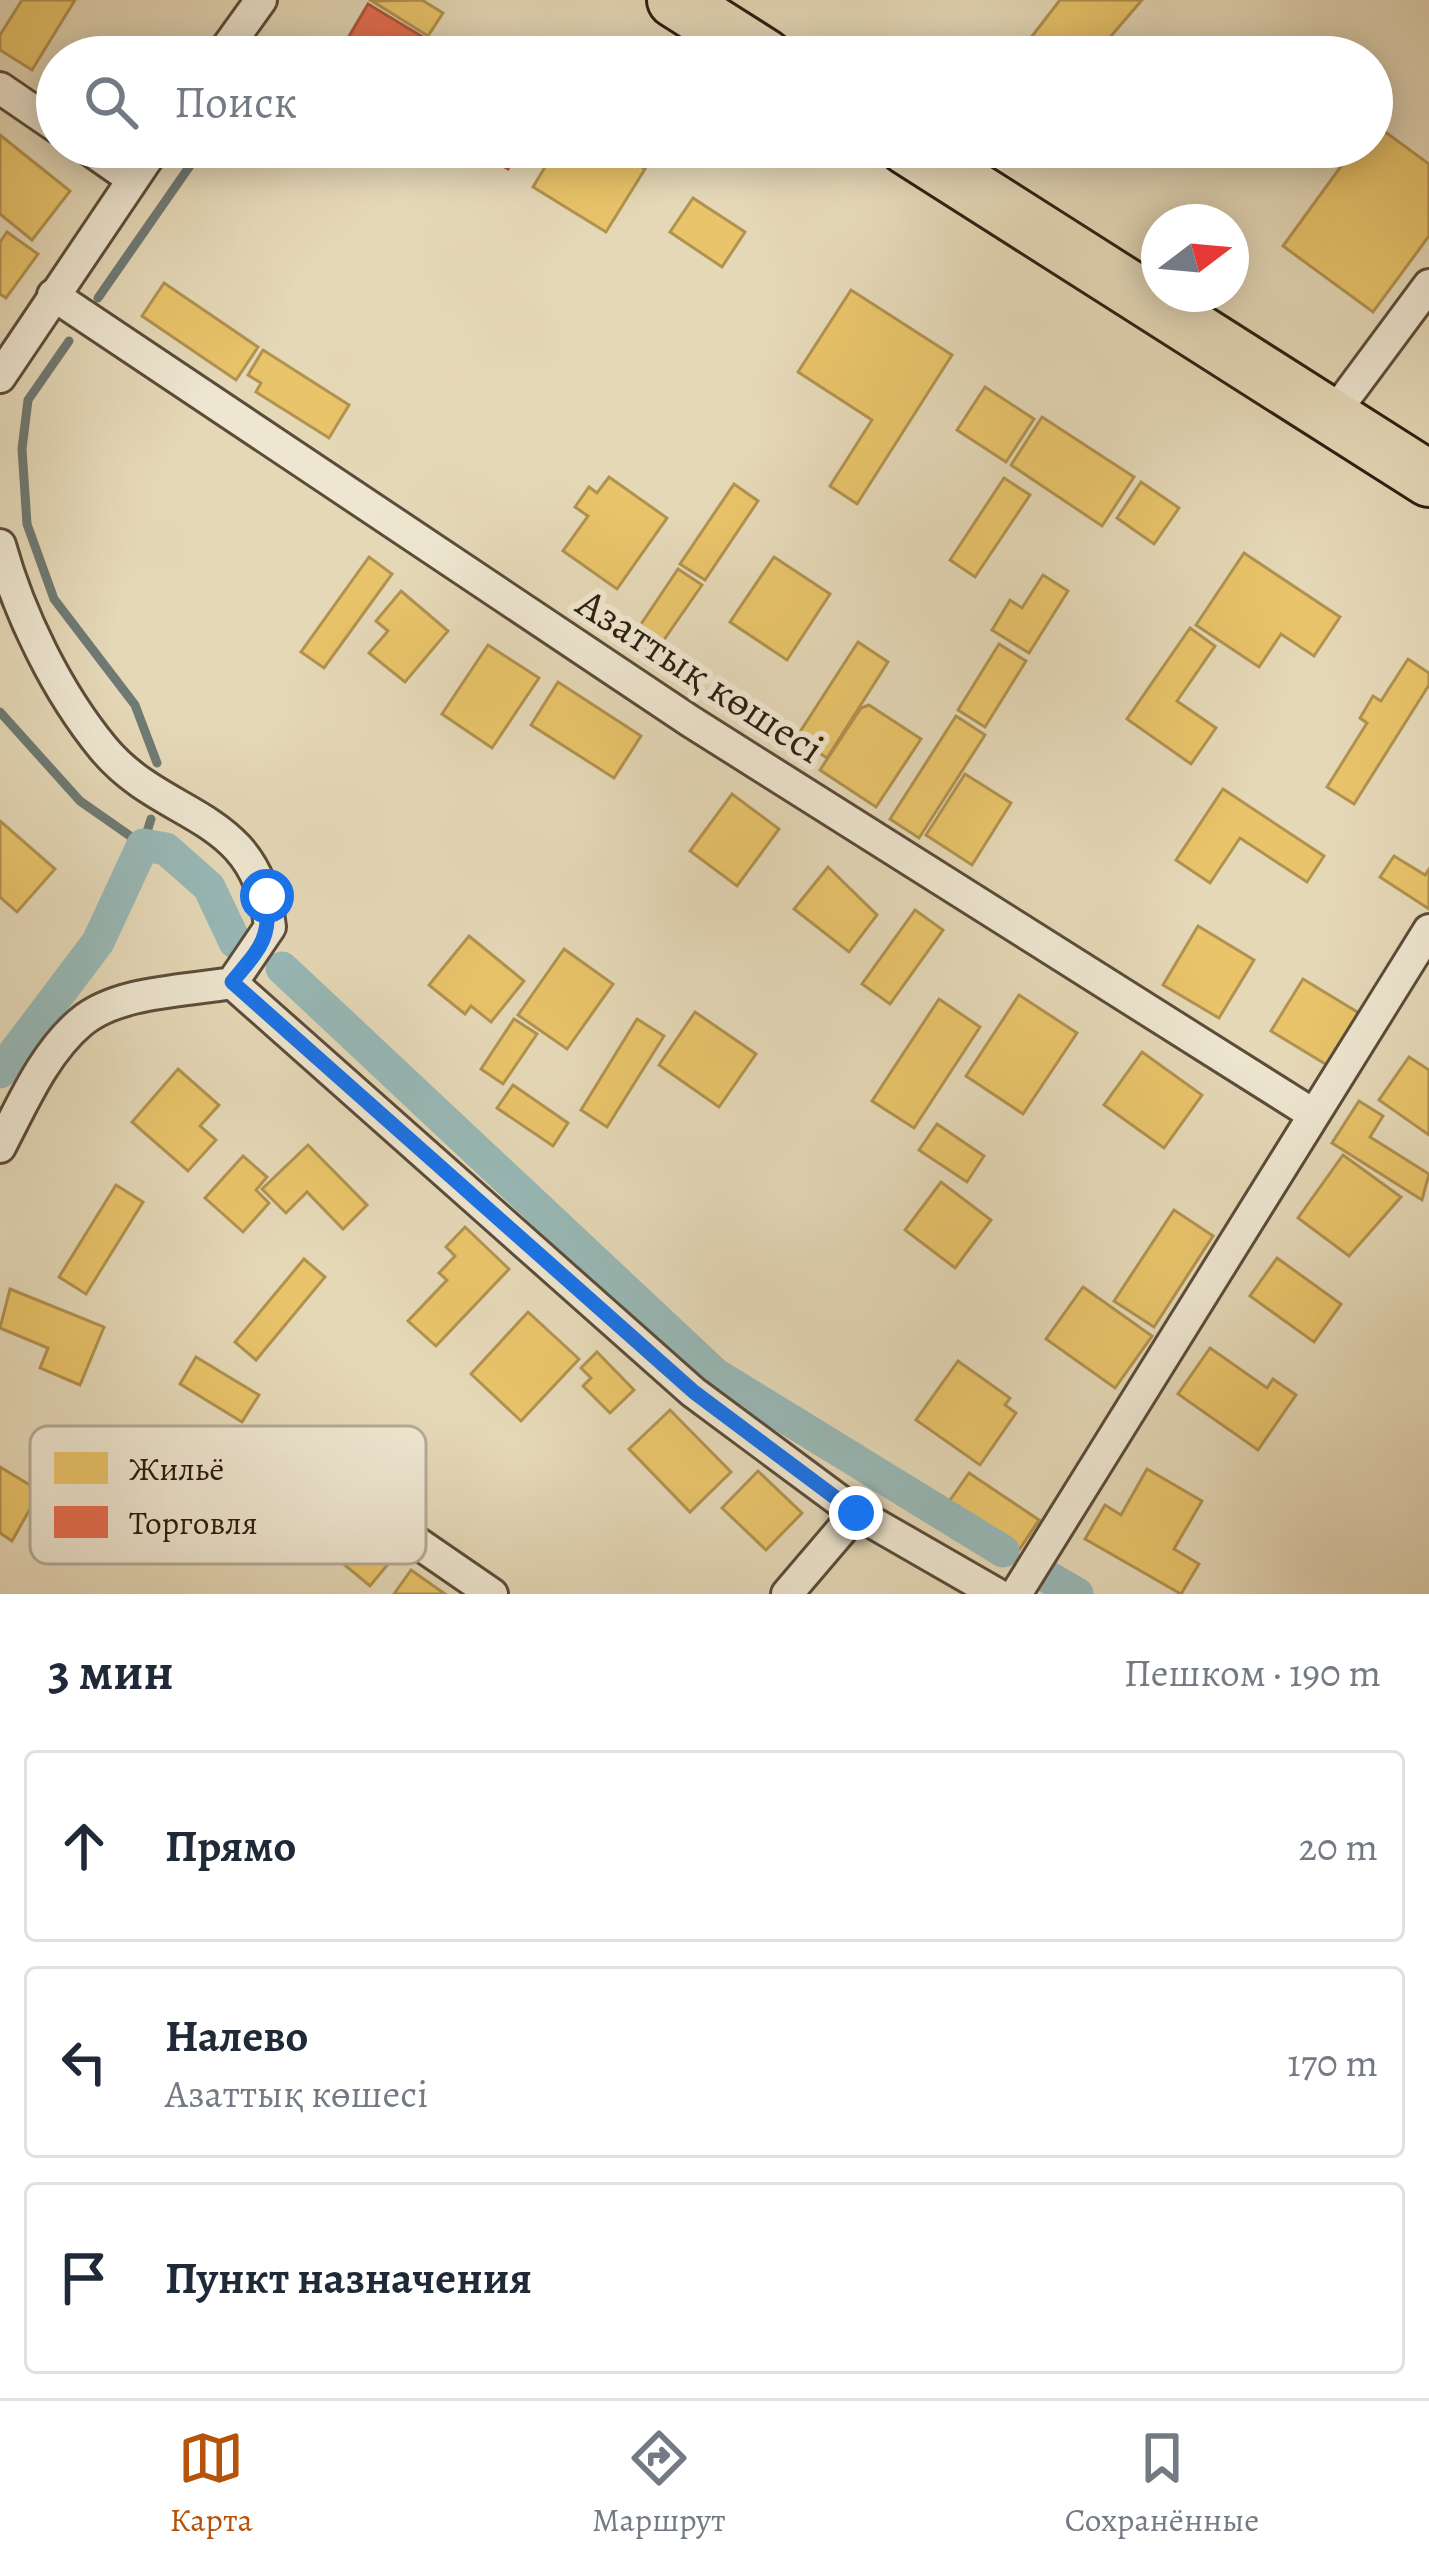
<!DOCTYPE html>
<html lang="ru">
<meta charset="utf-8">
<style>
:root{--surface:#fff;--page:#f6f6f7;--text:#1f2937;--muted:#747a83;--line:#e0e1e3;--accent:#b45309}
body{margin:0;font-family:Alegreya,serif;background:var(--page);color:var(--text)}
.compass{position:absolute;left:1141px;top:204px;width:108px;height:108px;border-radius:50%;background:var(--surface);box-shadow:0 6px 30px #0003;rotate:74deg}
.stop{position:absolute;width:36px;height:36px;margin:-27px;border:9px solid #1a73e8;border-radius:50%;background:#fff}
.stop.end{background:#1a73e8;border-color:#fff;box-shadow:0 3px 12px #0008}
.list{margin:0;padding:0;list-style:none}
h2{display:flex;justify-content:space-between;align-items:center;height:156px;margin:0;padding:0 48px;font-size:51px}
h2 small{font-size:39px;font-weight:400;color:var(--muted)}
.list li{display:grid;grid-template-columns:78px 1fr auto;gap:36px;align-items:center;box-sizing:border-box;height:192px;margin:0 24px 24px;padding:0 24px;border:3px solid var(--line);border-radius:12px}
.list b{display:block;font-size:45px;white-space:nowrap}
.list p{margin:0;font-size:39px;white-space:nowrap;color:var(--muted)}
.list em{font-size:39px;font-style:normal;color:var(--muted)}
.icon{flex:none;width:66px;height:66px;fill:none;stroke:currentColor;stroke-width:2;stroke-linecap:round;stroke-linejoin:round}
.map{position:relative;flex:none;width:1429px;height:1594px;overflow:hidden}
.search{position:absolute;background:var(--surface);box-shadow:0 6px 30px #0003;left:36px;right:36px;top:36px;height:132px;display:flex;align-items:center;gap:30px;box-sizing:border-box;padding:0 42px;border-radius:66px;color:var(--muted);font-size:45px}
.sheet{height:804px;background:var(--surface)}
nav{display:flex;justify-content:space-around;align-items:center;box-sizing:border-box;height:168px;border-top:3px solid var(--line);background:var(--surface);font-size:33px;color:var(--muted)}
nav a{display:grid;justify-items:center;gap:6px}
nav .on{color:var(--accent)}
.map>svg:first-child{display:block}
.homes{fill:#e9c46a;stroke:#b1924f;stroke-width:3}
.shops{fill:#e76f51;stroke:#b0573e;stroke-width:3}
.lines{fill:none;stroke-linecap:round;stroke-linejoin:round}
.stream{stroke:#6e7a74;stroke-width:9}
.canal{stroke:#98b8b6;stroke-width:33}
.street-casing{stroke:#5c4c3a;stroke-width:36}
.highway-casing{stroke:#2e1e10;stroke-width:60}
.street{stroke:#eee6d0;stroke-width:30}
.highway{stroke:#e5d8b7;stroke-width:54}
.route{stroke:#1a73e8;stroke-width:15}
.labels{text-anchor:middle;stroke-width:12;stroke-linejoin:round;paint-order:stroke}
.street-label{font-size:42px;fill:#2e1e10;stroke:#eee6d0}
.key{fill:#eee6d0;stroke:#b4aa96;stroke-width:3}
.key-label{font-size:33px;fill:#2e1e10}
</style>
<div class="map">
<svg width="1429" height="1594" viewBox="0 0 1429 1594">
<rect width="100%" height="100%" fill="#e5d8b7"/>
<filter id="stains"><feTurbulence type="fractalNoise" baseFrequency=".00167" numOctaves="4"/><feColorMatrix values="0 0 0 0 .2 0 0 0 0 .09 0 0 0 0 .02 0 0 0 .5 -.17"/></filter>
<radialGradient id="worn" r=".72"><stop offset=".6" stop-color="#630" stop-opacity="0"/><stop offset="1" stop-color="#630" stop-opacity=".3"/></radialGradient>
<g class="homes">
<path d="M22 0H75L32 70 0 50V35Z"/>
<path d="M422 0 443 13 428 36 372 1Z"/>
<path d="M1060 0H1142L1093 57H1016Z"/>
<path d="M99 38 125 57H85Z"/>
<path d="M1373 123 1429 164V236L1373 312 1283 246 1355 147H1372Z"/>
<path d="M0 135 70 191 32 240 0 214Z"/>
<path d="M557 147H609L645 169 606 232 533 187Z"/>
<path d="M693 198 745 232 722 267 670 232Z"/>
<path d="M7 232 38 254 6 298 0 294V242Z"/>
<path d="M164 283 258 347 236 380 142 316Z"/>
<path d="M851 290 952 355 857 504 830 486 872 420 798 372Z"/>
<path d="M263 350 349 405 329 438 256 392 261 383 248 375Z"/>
<path d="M985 387 1034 419 1006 462 957 430Z"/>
<path d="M1042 417 1134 477 1102 526 1011 465Z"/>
<path d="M609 477 667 518 617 589 563 551 588 516 575 507 589 487 597 493Z"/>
<path d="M1004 478 1030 495 975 577 950 560Z"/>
<path d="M1141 482 1179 508 1154 544 1117 518Z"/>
<path d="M734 484 758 501 705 580 680 564Z"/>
<path d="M1244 553 1340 617 1314 656 1281 634 1259 667 1196 625Z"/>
<path d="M369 557 392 574 324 668 301 652Z"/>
<path d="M774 557 830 594 787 660 730 622Z"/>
<path d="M678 569 702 585 652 657 629 642Z"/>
<path d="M1043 575 1068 591 1029 653 992 630 1010 600 1022 608Z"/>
<path d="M401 591 448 631 405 682 369 653 388 631 376 621Z"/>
<path d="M1190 628 1215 646 1177 701 1216 728 1191 764 1127 719Z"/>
<path d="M858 642 888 662 827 758 796 738Z"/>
<path d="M999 644 1026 661 985 727 958 710Z"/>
<path d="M488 645 539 678 492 748 442 714Z"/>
<path d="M1408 659 1429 673V685L1354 804 1327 787 1367 723 1360 718 1373 696 1381 701Z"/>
<path d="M558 682 641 736 614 778 531 725Z"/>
<path d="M869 705 921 739 876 807 820 770 861 708Z"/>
<path d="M956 716 985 735 919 838 890 819Z"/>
<path d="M965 774 1011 803 972 865 926 835Z"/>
<path d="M1223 789 1324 856 1307 882 1240 838 1210 883 1176 860Z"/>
<path d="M732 794 779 829 737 886 690 851Z"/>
<path d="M0 821 55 869 17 912 0 897Z"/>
<path d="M1394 856 1425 875 1429 869V909L1380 877Z"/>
<path d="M828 867 877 915 849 952 794 909Z"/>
<path d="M915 910 943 930 890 1004 862 984Z"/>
<path d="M1198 926 1254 960 1219 1018 1163 985Z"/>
<path d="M469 936 524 981 491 1022 471 1006 465 1014 429 985Z"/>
<path d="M564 949 613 984 567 1049 518 1015Z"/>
<path d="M1303 979 1359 1013 1327 1065 1271 1031Z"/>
<path d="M1019 995 1077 1033 1023 1114 966 1076Z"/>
<path d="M939 999 980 1027 914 1128 872 1101Z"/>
<path d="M695 1012 756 1054 719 1107 659 1065Z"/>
<path d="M514 1019 537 1034 503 1084 481 1069Z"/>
<path d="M637 1019 664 1036 607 1127 581 1110Z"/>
<path d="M1142 1052 1202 1095 1164 1148 1104 1105Z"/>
<path d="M1409 1057 1429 1070V1135L1379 1100Z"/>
<path d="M178 1069 219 1105 200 1126 216 1140 188 1171 132 1122Z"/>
<path d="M513 1085 568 1123 553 1146 497 1108Z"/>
<path d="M1359 1101 1383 1116 1370 1137 1429 1174 1422 1200 1332 1143Z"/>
<path d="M937 1124 984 1156 967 1182 919 1150Z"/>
<path d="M308 1145 367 1205 343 1229 307 1192 286 1213 262 1189Z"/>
<path d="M1343 1155 1401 1197 1349 1256 1298 1218Z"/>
<path d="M243 1156 267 1177 256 1190 269 1203 243 1232 205 1198Z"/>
<path d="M941 1182 991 1220 955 1268 905 1230Z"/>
<path d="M116 1185 143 1202 86 1294 59 1277Z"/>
<path d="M1174 1210 1213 1236 1154 1327 1114 1301Z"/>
<path d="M465 1227 509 1269 436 1346 408 1321 447 1280 439 1273 455 1256 446 1247Z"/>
<path d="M1277 1258 1341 1304 1314 1342 1250 1296Z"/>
<path d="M304 1259 325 1277 256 1360 235 1342Z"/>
<path d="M1083 1287 1152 1336 1115 1388 1046 1339Z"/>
<path d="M10 1289 104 1327 80 1385 40 1368 48 1348 0 1328Z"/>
<path d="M528 1312 579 1359 521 1421 471 1374Z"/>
<path d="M1210 1348 1267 1388 1273 1379 1296 1395 1258 1450 1178 1394Z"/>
<path d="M597 1352 634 1390 610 1413 583 1386 591 1378 581 1368Z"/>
<path d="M196 1357 259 1395 242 1422 180 1384Z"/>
<path d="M958 1361 1010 1398 1005 1405 1016 1413 980 1465 916 1420Z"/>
<path d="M670 1410 731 1472 690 1512 629 1449Z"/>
<path d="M0 1467 40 1491 12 1541 0 1533Z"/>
<path d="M1147 1469 1202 1501 1174 1549 1199 1564 1181 1594 1085 1539 1105 1505 1121 1515Z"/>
<path d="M758 1471 802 1513 766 1550 722 1508Z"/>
<path d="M969 1473 1039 1520 1019 1550 948 1503Z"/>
<path d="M356 1507 403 1546 370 1586 323 1547Z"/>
<path d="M411 1570 445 1594H394Z"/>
</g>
<g class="shops">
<path d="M368 4 456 57H368L345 43Z"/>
<path d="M471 147H521L508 169Z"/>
</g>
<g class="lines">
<g class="stream">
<path d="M265 57 276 41"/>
<path d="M98 298 203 147"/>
<path d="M69 341 28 400 22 449 27 524 54 599 135 705 157 763"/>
<path d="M0 712 80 801 143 845 151 819"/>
</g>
<g class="canal">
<path d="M282 968 715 1374 1003 1551"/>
<path d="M0 1072 98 942 143 845 166 849 209 887 235 942"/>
<path d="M1048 1577 1077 1594"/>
</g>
<defs>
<g id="street">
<path d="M220 57 261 0"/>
<path d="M0 88 57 127"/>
<path d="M86 147 132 179"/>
<path d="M53 295 690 721 1311 1113"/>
<path d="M0 377 155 147"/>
<path d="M1331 417 1429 285"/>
<path d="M0 545C19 614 57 692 103 748 164 822 257 809 270 927L232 983C186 991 118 991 81 1022 44 1053 22 1105 0 1147"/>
<path d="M232 983 693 1392 856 1513 997 1594"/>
<path d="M409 1537 492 1594"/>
<path d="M787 1594 856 1513"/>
<path d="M1016 1594 1429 930"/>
</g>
<g id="highway">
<path d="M675 0 765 57"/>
<path d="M907 147 1429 479"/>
</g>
</defs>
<use href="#street" class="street-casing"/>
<use href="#highway" class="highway-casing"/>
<use href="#street" class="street"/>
<use href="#highway" class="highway"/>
</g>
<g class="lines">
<path class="route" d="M267 896C271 941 259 949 232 982L694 1392 856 1513"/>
</g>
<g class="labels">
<g class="street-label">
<text transform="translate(701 675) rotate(33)" y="15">Азаттық көшесі</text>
</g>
</g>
<rect x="30" y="1426" width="396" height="138" rx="18" class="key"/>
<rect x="54" y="1452" width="54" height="32" fill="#e9c46a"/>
<rect x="54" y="1506" width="54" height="32" fill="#e76f51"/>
<g class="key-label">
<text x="129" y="1480">Жильё</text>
<text x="129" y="1534">Торговля</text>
</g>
<rect width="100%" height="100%" filter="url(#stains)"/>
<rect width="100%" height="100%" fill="url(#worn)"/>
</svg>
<svg class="compass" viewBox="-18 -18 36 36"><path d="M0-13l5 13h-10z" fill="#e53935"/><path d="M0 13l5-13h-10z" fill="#747a83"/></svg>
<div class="stop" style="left:267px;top:896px"></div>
<div class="stop end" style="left:856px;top:1513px"></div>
<div class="search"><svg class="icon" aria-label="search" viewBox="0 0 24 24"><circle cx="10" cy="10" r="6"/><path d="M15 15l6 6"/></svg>Поиск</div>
</div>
<section class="sheet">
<h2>3 мин<small>Пешком · 190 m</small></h2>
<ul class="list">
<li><svg class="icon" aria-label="ahead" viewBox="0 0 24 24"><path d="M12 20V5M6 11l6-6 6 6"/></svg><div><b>Прямо</b></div><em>20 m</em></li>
<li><svg class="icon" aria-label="left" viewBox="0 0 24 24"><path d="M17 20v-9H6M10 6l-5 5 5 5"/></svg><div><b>Налево</b><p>Азаттық көшесі</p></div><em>170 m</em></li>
<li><svg class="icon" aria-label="arrive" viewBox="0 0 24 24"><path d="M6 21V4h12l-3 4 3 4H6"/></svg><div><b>Пункт назначения</b></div></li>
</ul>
</section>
<nav>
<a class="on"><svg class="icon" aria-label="map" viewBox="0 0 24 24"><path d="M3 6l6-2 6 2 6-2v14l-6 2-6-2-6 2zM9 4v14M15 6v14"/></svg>Карта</a>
<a><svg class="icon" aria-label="directions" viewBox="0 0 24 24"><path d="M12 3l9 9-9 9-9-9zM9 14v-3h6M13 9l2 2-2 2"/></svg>Маршрут</a>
<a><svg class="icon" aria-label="saved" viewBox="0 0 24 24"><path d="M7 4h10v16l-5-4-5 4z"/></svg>Сохранённые</a>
</nav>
